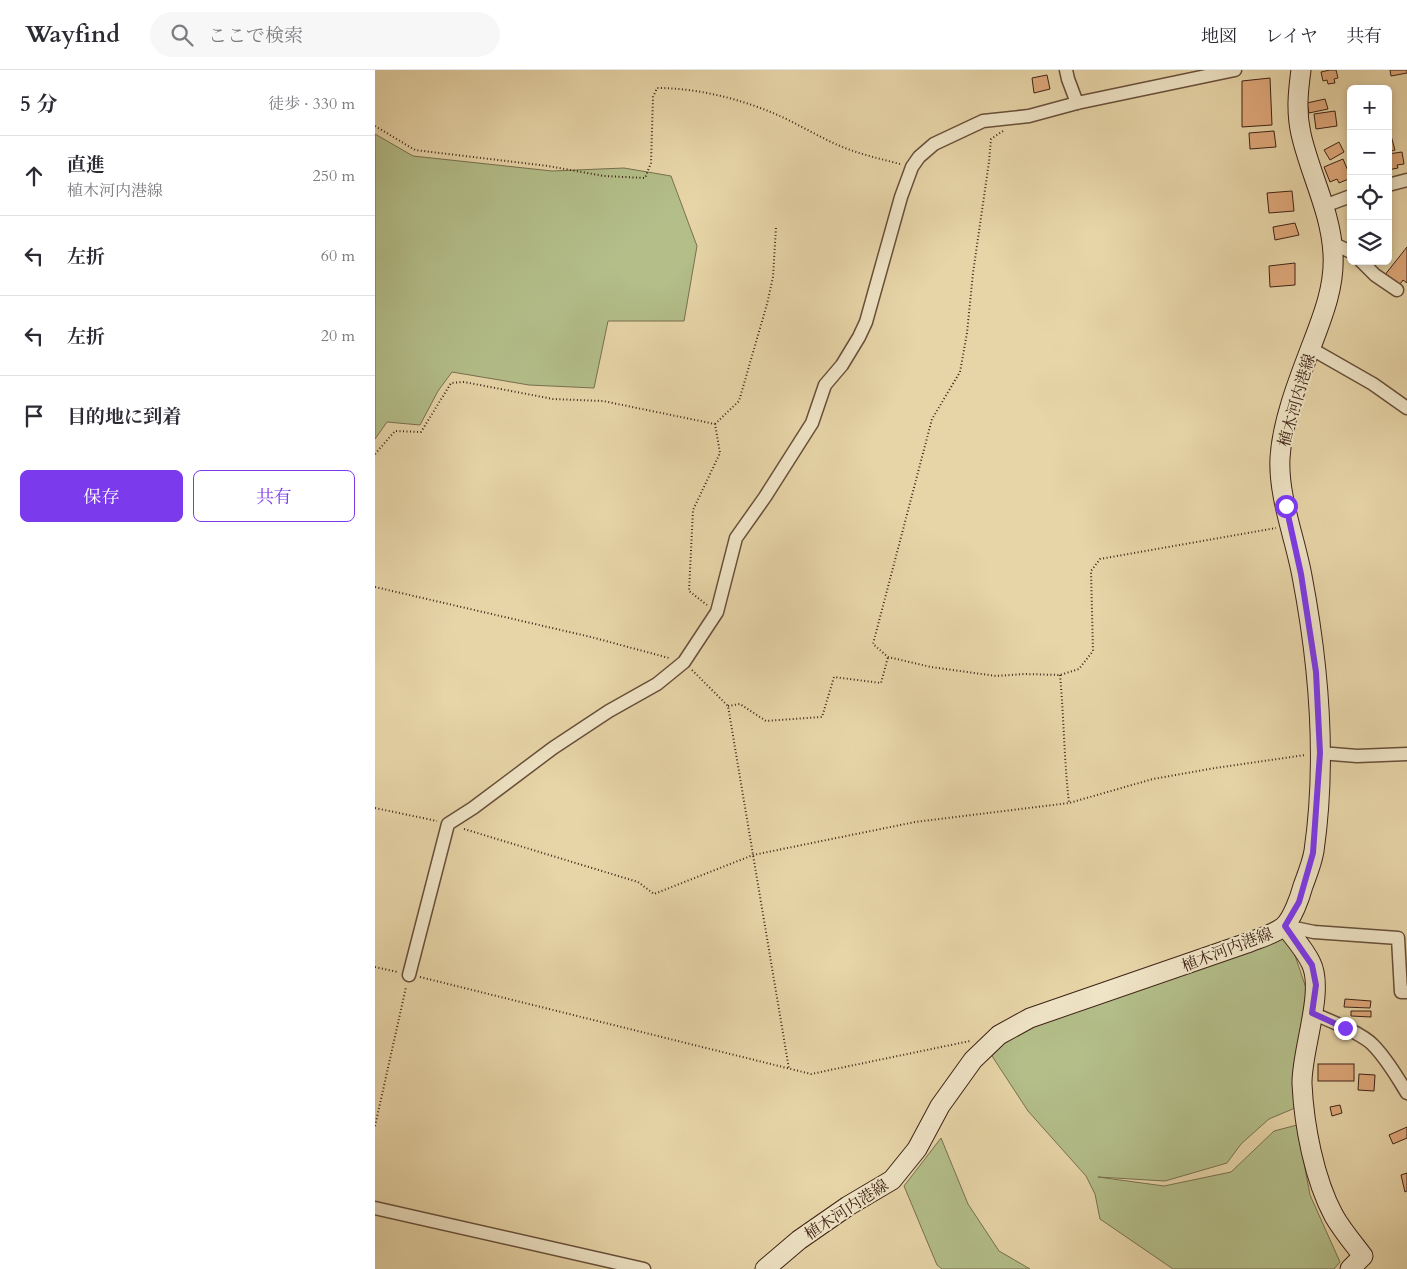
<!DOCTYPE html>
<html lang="ja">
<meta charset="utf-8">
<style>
:root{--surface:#fff;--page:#f7f7f7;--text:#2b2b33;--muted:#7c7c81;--line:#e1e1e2;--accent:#7c3aed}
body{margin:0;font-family:Cardo,"Noto Serif JP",serif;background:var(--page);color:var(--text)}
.controls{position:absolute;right:15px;top:15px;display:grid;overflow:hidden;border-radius:8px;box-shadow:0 2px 8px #0003}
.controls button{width:45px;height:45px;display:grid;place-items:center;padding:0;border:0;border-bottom:1px solid var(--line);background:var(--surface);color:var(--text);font:25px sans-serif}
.stop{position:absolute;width:15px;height:15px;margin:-11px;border:4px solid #7c3aed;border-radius:50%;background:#fff}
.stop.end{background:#7c3aed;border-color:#fff;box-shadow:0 1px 5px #0008}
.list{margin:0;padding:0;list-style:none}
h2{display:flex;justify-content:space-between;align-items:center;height:65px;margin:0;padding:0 20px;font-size:21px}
h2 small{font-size:16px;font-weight:400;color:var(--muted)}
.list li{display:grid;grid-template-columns:32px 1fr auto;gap:15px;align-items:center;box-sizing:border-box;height:80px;padding:0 20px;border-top:1px solid var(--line)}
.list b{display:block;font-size:19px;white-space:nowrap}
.list p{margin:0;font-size:16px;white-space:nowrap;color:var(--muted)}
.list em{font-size:16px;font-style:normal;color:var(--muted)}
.actions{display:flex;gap:10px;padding:15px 20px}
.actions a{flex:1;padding:11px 0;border:1px solid var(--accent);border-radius:8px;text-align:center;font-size:18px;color:var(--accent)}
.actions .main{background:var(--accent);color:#fff}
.icon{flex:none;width:28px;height:28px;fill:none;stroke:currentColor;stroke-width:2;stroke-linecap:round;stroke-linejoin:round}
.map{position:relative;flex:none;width:1032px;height:1199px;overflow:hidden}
header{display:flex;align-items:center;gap:30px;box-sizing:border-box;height:70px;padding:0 25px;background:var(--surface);border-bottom:1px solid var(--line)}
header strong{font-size:24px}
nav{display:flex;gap:28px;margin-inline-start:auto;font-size:18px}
.search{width:350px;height:45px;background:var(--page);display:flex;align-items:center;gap:12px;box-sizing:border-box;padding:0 18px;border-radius:28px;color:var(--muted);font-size:19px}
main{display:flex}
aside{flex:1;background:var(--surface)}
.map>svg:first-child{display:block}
.green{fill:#b3be89;stroke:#787050}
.building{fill:#dfa87a;stroke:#3e2216}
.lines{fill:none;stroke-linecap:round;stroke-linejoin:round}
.street-casing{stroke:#684f3a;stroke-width:15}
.secondary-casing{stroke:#3e2216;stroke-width:21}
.path{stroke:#3e2216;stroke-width:2;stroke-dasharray:1 2.5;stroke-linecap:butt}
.street{stroke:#efe4c6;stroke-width:12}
.secondary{stroke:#efe4c6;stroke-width:19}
.route{stroke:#7c3aed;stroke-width:6}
.labels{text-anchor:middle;stroke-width:4;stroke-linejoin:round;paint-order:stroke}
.street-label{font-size:16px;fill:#3e2216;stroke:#efe4c6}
</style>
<header>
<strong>Wayfind</strong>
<div class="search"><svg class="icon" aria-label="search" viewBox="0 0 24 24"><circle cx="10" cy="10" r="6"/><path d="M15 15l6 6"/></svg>ここで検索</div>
<nav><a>地図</a><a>レイヤ</a><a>共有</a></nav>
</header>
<main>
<aside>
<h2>5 分<small>徒歩 · 330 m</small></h2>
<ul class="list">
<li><svg class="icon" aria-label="ahead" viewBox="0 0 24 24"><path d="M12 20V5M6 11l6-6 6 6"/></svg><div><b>直進</b><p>植木河内港線</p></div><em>250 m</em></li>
<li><svg class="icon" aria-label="left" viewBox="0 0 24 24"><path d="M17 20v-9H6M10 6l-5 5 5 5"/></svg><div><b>左折</b></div><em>60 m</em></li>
<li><svg class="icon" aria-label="left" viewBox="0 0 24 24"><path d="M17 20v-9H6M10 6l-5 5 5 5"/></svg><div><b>左折</b></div><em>20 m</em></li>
<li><svg class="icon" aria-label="arrive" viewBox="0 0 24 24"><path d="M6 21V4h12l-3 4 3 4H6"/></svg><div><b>目的地に到着</b></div></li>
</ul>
<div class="actions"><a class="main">保存</a><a>共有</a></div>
</aside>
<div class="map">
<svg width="1032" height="1199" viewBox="0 0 1032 1199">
<rect width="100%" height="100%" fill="#e7d5a8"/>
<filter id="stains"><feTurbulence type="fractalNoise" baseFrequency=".004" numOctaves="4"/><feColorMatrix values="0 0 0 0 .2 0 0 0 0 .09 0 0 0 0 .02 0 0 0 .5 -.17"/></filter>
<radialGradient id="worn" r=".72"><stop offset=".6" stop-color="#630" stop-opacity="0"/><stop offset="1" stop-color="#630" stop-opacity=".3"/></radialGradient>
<g class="green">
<path d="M0 64 38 86 177 101 249 98 296 106 322 176 309 251H233L219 318 154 315 77 302 63 321 45 355 12 352 0 369Z"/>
<path d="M910 856 932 921 925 961 920 1038 894 1049 866 1074 852 1093 790 1111 723 1107 789 1116 856 1102 899 1061 922 1055 935 1125 965 1192 959 1199H798L725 1149 720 1124 711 1106 653 1041 617 986 655 948Z"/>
<path d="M566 1068 593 1134 624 1181 655 1199H567L562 1195 529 1116Z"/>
</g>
<g class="building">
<path d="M955 0H961L963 8 959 9 960 13 953 14 952 10 948 11 946 2Z"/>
<path d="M1015 0H1032V3L1016 6Z"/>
<path d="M672 5 675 19 659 23 657 8Z"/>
<path d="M895 8 897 55 867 57V11Z"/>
<path d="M950 29 953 39 934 43 932 33Z"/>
<path d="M960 41 962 56 941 59 939 44Z"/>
<path d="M899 61 901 77 875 79 874 63Z"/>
<path d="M1013 62H1015L1020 80 1013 82Z"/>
<path d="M964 72 969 82 955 90 949 80Z"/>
<path d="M1027 82 1029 94 1022 95 1023 98 1013 100V84Z"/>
<path d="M968 89 976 108 964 113 962 109 955 112 949 97Z"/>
<path d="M917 121 919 141 894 143 892 123Z"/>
<path d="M920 153 924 165 900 170 898 157Z"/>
<path d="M1032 177V213L1028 210 1023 217 1009 206Z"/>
<path d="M920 193V215L895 217 894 196Z"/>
<path d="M970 929 996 931 995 938 969 937Z"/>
<path d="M976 941H996V947L976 946Z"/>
<rect x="943" y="994" width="36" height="17"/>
<path d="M984 1004 1000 1005 999 1021 983 1020Z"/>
<path d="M965 1035 967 1043 957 1046 955 1037Z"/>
<path d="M1032 1057V1068L1018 1074 1014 1065Z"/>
<path d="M1032 1103V1121L1030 1122 1026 1105Z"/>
</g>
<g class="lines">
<defs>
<g id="street">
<path d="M691 0 693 9 702 33"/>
<path d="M1013 115 1032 110"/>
<path d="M949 136 976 126"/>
<path d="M957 173 976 182"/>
<path d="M986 191 1000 205 1022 220"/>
<path d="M935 278 998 314 1032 338"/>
<path d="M945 683 982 686 1032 684"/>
<path d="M910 856 939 862 1023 868 1026 922H1032"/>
<path d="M34 905 73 754 98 738 178 678 234 641 282 614 309 592 342 542 361 468 390 427 437 353 450 315 467 295 484 267 491 252 526 127 537 97 544 87 559 74 608 51 654 46 702 33 860 0"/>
<path d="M937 943C953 950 987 963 998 975 1012 989 1022 1007 1032 1023"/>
<path d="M0 1138 269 1199"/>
</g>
<g id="secondary">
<path d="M910 856C919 868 930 880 936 893 950 921 926 982 927 1014 929 1055 939 1109 959 1146 967 1160 978 1173 988 1186L975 1199"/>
<path d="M390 1199 424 1170 473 1136 517 1110 542 1079 565 1036 598 990 624 965 655 948 875 872C885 868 899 864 908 857 917 850 925 827 928 816 932 805 937 793 939 781 952 690 944 595 927 506 920 468 903 426 905 388 907 352 923 311 936 277 947 248 960 217 958 184 956 142 935 104 926 64 921 42 923 22 926 0"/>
</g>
</defs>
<use href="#street" class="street-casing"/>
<use href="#secondary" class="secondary-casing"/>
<g class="path">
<path d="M0 56 40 80 173 96 229 106 270 108 276 93 278 27 282 18C321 18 362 28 398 43 422 53 445 68 470 78 488 85 506 89 525 94"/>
<path d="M628 61 616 69 614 92 598 203 592 263 585 302 557 349 498 574 513 587 556 597 621 606 650 604 685 605 704 599 718 581 716 501 725 489 901 458"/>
<path d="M340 354 364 331 392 234 398 207 401 157"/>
<path d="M0 384 20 361 46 362 76 313 89 312 178 329 228 331 340 354 345 383 318 440 314 521 332 535"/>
<path d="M0 517 216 567 294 588"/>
<path d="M317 600 353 636 414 999"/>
<path d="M685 605C689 648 689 690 694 733"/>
<path d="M353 636 365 634 391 651 447 647 459 607 506 613 513 587"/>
<path d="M0 738 62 751"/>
<path d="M89 759 263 812 279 824 378 785 540 752 694 733 778 709 840 698 930 685"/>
<path d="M0 897 23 902"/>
<path d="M45 907 436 1004 595 971"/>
<path d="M0 1056 31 917"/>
</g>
<use href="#street" class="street"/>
<use href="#secondary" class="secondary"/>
</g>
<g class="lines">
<path class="route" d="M911 436 926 504 941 602 945 683 938 783 924 832 910 856 937 895 941 915 937 943 970 958"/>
</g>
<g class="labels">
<g class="street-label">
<text transform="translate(921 330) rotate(-74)" y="6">植木河内港線</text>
<text transform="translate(852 879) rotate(-21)" y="6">植木河内港線</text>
<text transform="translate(471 1139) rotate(-33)" y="6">植木河内港線</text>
</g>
</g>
<rect width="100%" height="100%" filter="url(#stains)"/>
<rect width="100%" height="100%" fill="url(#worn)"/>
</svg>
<div class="controls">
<button>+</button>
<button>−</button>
<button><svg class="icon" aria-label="locate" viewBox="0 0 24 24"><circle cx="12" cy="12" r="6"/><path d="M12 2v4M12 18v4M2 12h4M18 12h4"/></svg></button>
<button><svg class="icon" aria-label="layers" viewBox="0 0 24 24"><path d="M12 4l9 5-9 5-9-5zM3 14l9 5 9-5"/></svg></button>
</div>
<div class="stop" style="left:911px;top:436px"></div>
<div class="stop end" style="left:970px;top:958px"></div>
</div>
</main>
